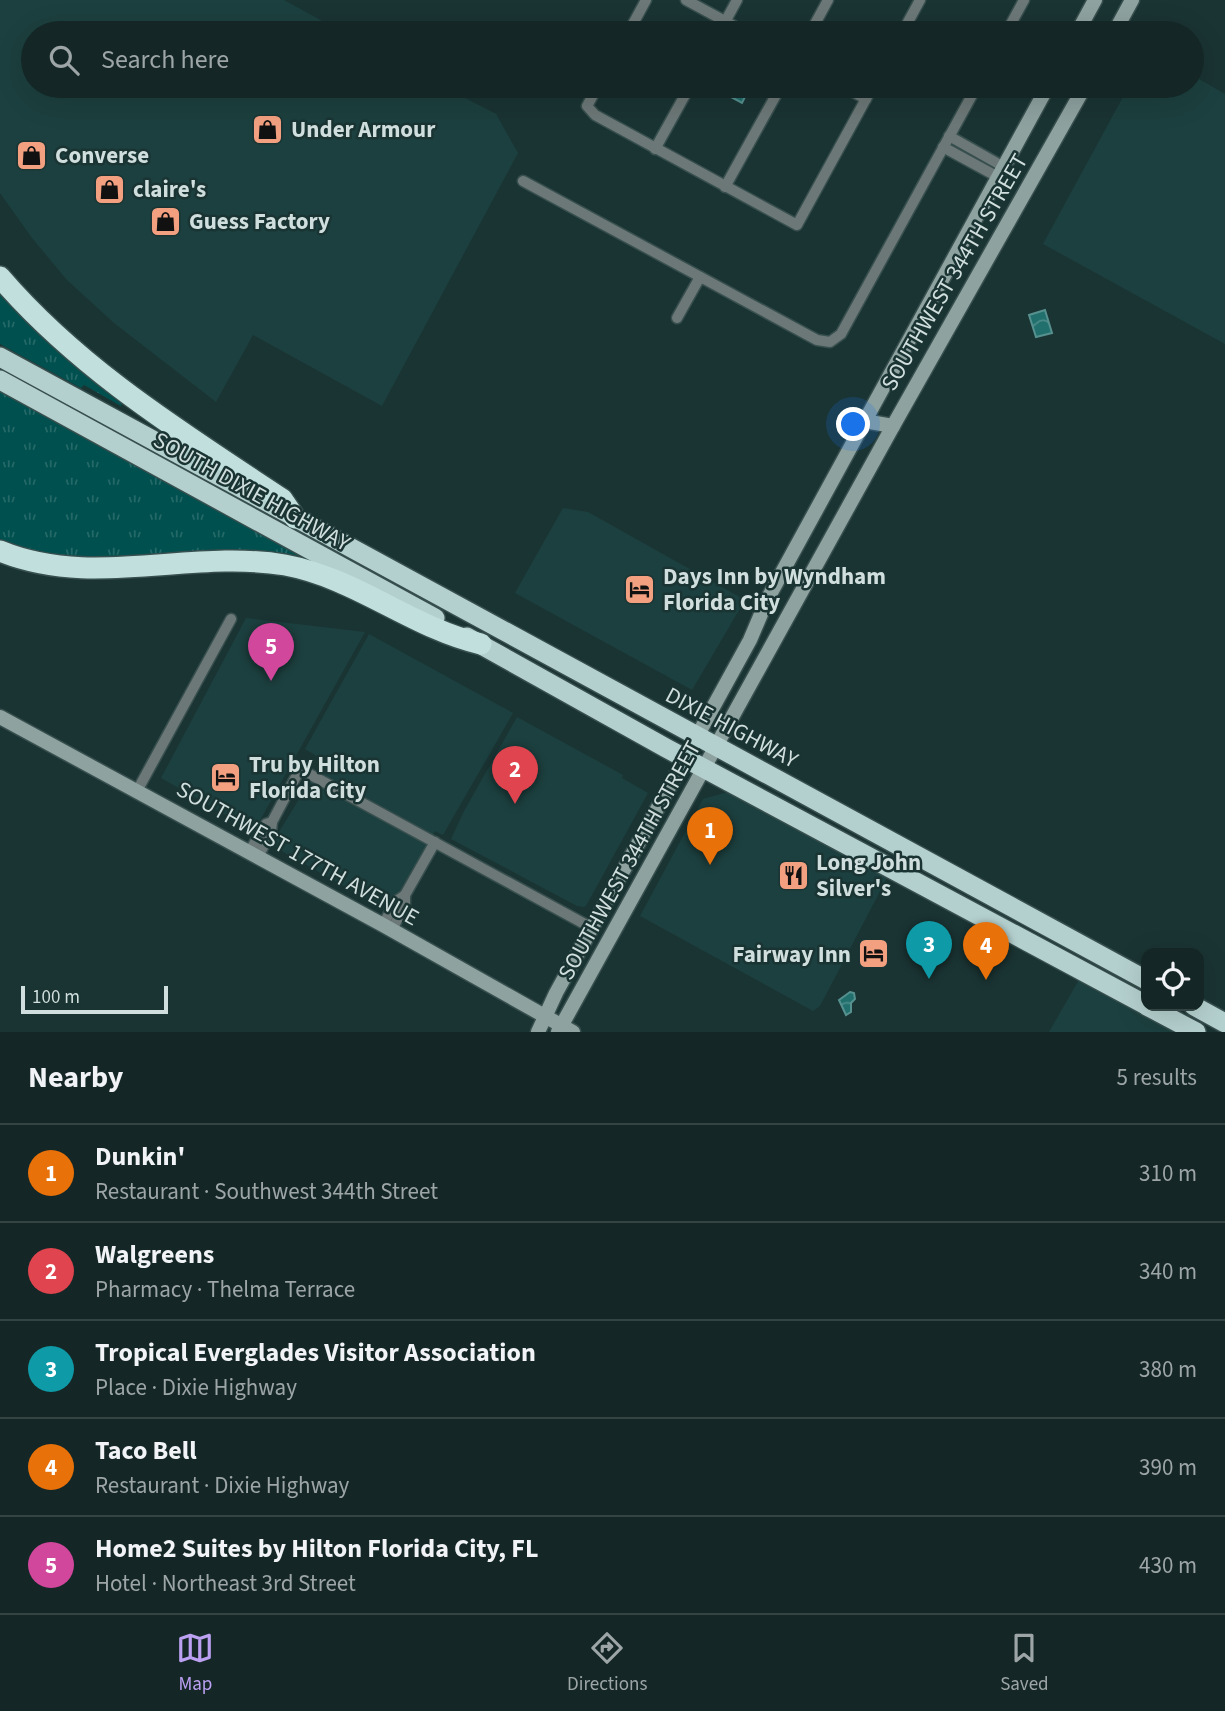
<!DOCTYPE html>
<meta charset="utf-8">
<style>
:root{--surface:#142726;--page:#1d2f2e;--text:#f1f3f6;--muted:#9da5a7;--line:#334443;--accent:#bca0f2}
body{margin:0;font-family:"Source Sans 3",sans-serif;background:var(--page);color:var(--text)}
.controls{position:absolute;right:21px;bottom:21px;display:grid;overflow:hidden;border-radius:14px;box-shadow:0 7px 28px #0002}
.controls button{width:63px;height:63px;display:grid;place-items:center;padding:0;border:0;border-bottom:2px solid var(--line);background:var(--surface);color:var(--text);font:35px sans-serif}
.scale{position:absolute;left:21px;bottom:18px;width:147px;box-sizing:border-box;padding-left:7px;border:4px solid #d0dfde;border-top:0;font-size:19px;line-height:24px;white-space:nowrap;color:#d0dfde;-webkit-text-stroke:5px #1a3433;paint-order:stroke}
.you{position:absolute;left:854px;top:425px;width:24px;height:24px;margin:-18px;border:5px solid #fff;border-radius:50%;background:#1a73e8;box-shadow:0 0 0 10px #1a73e833}
.badge{display:grid;place-items:center;width:46px;height:46px;border-radius:50%;background:var(--accent);color:#fff;font-size:23px;font-weight:700}
.pin{position:absolute;translate:-50% -58px;filter:drop-shadow(0 2px 4px #0008)}
.pin::after{content:'';position:absolute;top:37px;width:24px;height:21px;background:inherit;clip-path:polygon(0 0,100% 0,50% 100%)}
.list{margin:0;padding:0;list-style:none}
h2{display:flex;justify-content:space-between;align-items:center;height:91px;margin:0;padding:0 28px;font-size:30px}
h2 small{font-size:23px;font-weight:400;color:var(--muted)}
.list li{display:grid;grid-template-columns:46px 1fr auto;gap:21px;align-items:center;box-sizing:border-box;height:98px;padding:0 28px;border-top:2px solid var(--line)}
.list b{display:block;font-size:26px;white-space:nowrap}
.list p{margin:0;font-size:23px;white-space:nowrap;color:var(--muted)}
.list em{font-size:23px;font-style:normal;color:var(--muted)}
.icon{flex:none;width:38px;height:38px;fill:none;stroke:currentColor;stroke-width:2;stroke-linecap:round;stroke-linejoin:round}
.map{position:relative;flex:none;width:1225px;height:1032px;overflow:hidden}
.search{position:absolute;background:var(--surface);box-shadow:0 7px 28px #0002;left:21px;right:21px;top:21px;height:77px;display:flex;align-items:center;gap:18px;box-sizing:border-box;padding:0 24px;border-radius:38px;color:var(--muted);font-size:26px}
.sheet{height:581px;background:var(--surface)}
nav{display:flex;justify-content:space-around;align-items:center;box-sizing:border-box;height:98px;border-top:2px solid var(--line);background:var(--surface);font-size:19px;color:var(--muted)}
nav a{display:grid;justify-items:center;gap:4px}
nav .on{color:var(--accent)}
.map>svg:first-child{display:block}
.built{fill:#1c403f}
.grass{fill:url(#grass-tufts)}
.water{fill:url(#water-waves);stroke:#569190;stroke-width:2}
.lines{fill:none;stroke-linecap:round;stroke-linejoin:round}
.minor-casing{stroke:#374f4e;stroke-width:13}
.secondary-casing{stroke:#374f4e;stroke-width:17}
.trunk-casing{stroke:#374f4e;stroke-width:22}
.motorway-casing{stroke:#374f4e;stroke-width:24}
.minor{stroke:#6c7877;stroke-width:10}
.secondary{stroke:#8ea2a0;stroke-width:14}
.trunk{stroke:#b4d0ce;stroke-width:19}
.motorway{stroke:#c0dfdd;stroke-width:21}
.labels{text-anchor:middle;stroke-width:5;stroke-linejoin:round;paint-order:stroke}
.poi-label{font-size:23px;font-weight:bold;fill:#d0dfde;stroke:#1a3433;text-anchor:start}
.street-label{font-size:23px;fill:#d0dfde;stroke:#1a3433}
</style>
<div class="map">
<svg width="1225" height="1032" viewBox="0 0 1225 1032">
<defs>
<pattern id="grass-tufts" width="24" height="20" patternUnits="userSpaceOnUse" patternTransform="scale(1.75)"><rect width="24" height="20" fill="#00504f"/><path d="M3 7l-1-3M5 7V3M7 7l1-3M15 17l-1-3M17 17v-4M19 17l1-3" fill="none" stroke="#246968"/></pattern>
<pattern id="water-waves" width="16" height="10" patternUnits="userSpaceOnUse" patternTransform="scale(1.75)"><rect width="16" height="10" fill="#21706e"/><path d="M0 5q4-4 8 0t8 0" fill="none" stroke="#4b8b89"/></pattern>
</defs>
<rect width="100%" height="100%" fill="#1a3433"/>
<g class="built">
<path d="M0 0H284L344 33H33V86H442L496 114 518 153 382 406 253 335 216 402 114 323 67 280 32 238 0 193Z"/>
<path d="M1192 75 1225 94V344L1043 244 1129 86H1192Z"/>
<path d="M563 508 588 512 745 600 692 690 515 593Z"/>
<path d="M246 618 365 632 254 831 161 778Z"/>
<path d="M369 634 513 713 443 835 435 831 388 911 271 845 323 760 305 749Z"/>
<path d="M517 717 623 775 622 778 648 793 586 906 583 907 577 906 451 839 463 813Z"/>
<path d="M728 792 888 876 820 1006 813 1011 640 916 703 799Z"/>
<path d="M1080 978 1179 1032H1049Z"/>
</g>
<g class="grass">
<path d="M0 290 98 384 122 403 121 406 84 385 81 388 0 344Z"/>
<path d="M0 390 316 561 103 564 0 545Z"/>
</g>
<g class="water">
<path d="M723 86H734L747 93 742 103 720 91Z"/>
<path d="M1045 310 1052 333 1036 337 1029 315Z"/>
<path d="M850 992 854 993 855 999 851 1003V1012L846 1015 839 1000Z"/>
</g>
<g class="lines">
<defs>
<g id="minor">
<path d="M686 0 747 33"/>
<path d="M628 33 646 0"/>
<path d="M719 33 737 0"/>
<path d="M810 33 828 0"/>
<path d="M902 33 920 0"/>
<path d="M1006 33 1024 0"/>
<path d="M598 86 587 106 595 115 797 225 873 86"/>
<path d="M842 86 866 99"/>
<path d="M949 136 1004 167"/>
<path d="M943 147 998 177"/>
<path d="M655 149 690 86"/>
<path d="M523 181 817 340 830 342 841 334 977 86"/>
<path d="M725 187 781 86"/>
<path d="M677 318 700 277"/>
<path d="M137 791 231 619"/>
<path d="M249 852 266 824 272 822"/>
<path d="M258 857 271 832 272 822 300 769 592 928"/>
<path d="M383 925 395 902 405 895 435 842"/>
<path d="M392 930 405 904V895"/>
</g>
<g id="secondary">
<path d="M1077 33 1095 0"/>
<path d="M1114 33 1132 0"/>
<path d="M864 421 893 426"/>
<path d="M0 717 383 925 573 1032"/>
<path d="M538 1032 556 993 750 640 767 600 1048 86"/>
<path d="M558 1032 893 426 1085 86"/>
</g>
<g id="trunk">
<path d="M0 357 1146 980"/>
<path d="M0 380 435 618"/>
<path d="M467 637 666 748 1146 1005"/>
<path d="M1147 1006 1196 1032"/>
<path d="M1194 1006 1225 1023"/>
</g>
<g id="motorway">
<path d="M0 277C79 369 181 432 282 499L295 518"/>
<path d="M0 551C92 589 190 549 285 565 356 578 412 628 481 644"/>
</g>
</defs>
<use href="#minor" class="minor-casing"/>
<use href="#secondary" class="secondary-casing"/>
<use href="#trunk" class="trunk-casing"/>
<use href="#motorway" class="motorway-casing"/>
<use href="#minor" class="minor"/>
<use href="#secondary" class="secondary"/>
<use href="#trunk" class="trunk"/>
<use href="#motorway" class="motorway"/>
</g>
<defs>
<symbol id="shop-square" viewBox="-11 -11 22 22"><rect x="-9" y="-9" width="18" height="18" rx="4" fill="#f2a080" stroke="#1a3433"/><path d="M-5-2.5h2.3a2.7 3.5 0 0 1 5.4 0H5L5.5 6h-11ZM-1.5-2.5h3a1.5 2.3 0 0 0-3 0Z" fill="#111"/></symbol>
<symbol id="hotel-square" viewBox="-11 -11 22 22"><rect x="-9" y="-9" width="18" height="18" rx="4" fill="#f2a080" stroke="#1a3433"/><path d="M-6-4.5h1.5V1H6V5H4.5V3h-9V5H-6ZM-4 0a1.8 1.8 0 1 1 3.6 0ZM.5 0V-2.5h3Q6-2.5 6 0Z" fill="#111"/></symbol>
<symbol id="restaurant-square" viewBox="-11 -11 22 22"><rect x="-9" y="-9" width="18" height="18" rx="4" fill="#f2a080" stroke="#1a3433"/><path d="M-5-6h1v4h1v-4h1v4h1v-4h1v5L-1.5 .5V6h-2V.5L-5-1ZM5-6V6H3V1.5H1.5Q1.5-4 5-6Z" fill="#111"/></symbol>
</defs>
<g fill-rule="evenodd">
<use href="#shop-square" x="250" y="112" width="35" height="35"/>
<use href="#shop-square" x="14" y="138" width="35" height="35"/>
<use href="#shop-square" x="92" y="172" width="35" height="35"/>
<use href="#shop-square" x="148" y="204" width="35" height="35"/>
<use href="#hotel-square" x="622" y="572" width="35" height="35"/>
<use href="#hotel-square" x="208" y="760" width="35" height="35"/>
<use href="#restaurant-square" x="776" y="858" width="35" height="35"/>
<use href="#hotel-square" x="856" y="936" width="35" height="35"/>
</g>
<g class="labels">
<g class="poi-label">
<text x="291" y="137">Under Armour</text>
<text x="55" y="163">Converse</text>
<text x="133" y="197">claire's</text>
<text x="189" y="229">Guess Factory</text>
<text x="663" y="584">Days Inn by Wyndham<tspan x="663" dy="26">Florida City</tspan></text>
<text x="249" y="772">Tru by Hilton<tspan x="249" dy="26">Florida City</tspan></text>
<text x="816" y="870">Long John<tspan x="816" dy="26">Silver's</tspan></text>
<text x="851" y="962" text-anchor="end">Fairway Inn</text>
</g>
<g class="street-label">
<text transform="translate(954 272) rotate(-60)" y="8">SOUTHWEST 344TH STREET</text>
<text transform="translate(252 491) rotate(29)" y="8">SOUTH DIXIE HIGHWAY</text>
<text transform="translate(732 727) rotate(28)" y="8">DIXIE HIGHWAY</text>
<text transform="translate(298 853) rotate(29)" y="8">SOUTHWEST 177TH AVENUE</text>
<text transform="translate(629 860) rotate(-61)" y="8">SOUTHWEST 344TH STREET</text>
</g>
</g>
</svg>
<div class="controls">
<button><svg class="icon" aria-label="locate" viewBox="0 0 24 24"><circle cx="12" cy="12" r="6"/><path d="M12 2v4M12 18v4M2 12h4M18 12h4"/></svg></button>
</div>
<div class="scale">100 m</div>
<div class="you"></div>
<div class="pin badge" style="left:710px;top:865px;background:#e8710a">1</div>
<div class="pin badge" style="left:515px;top:804px;background:#e0444e">2</div>
<div class="pin badge" style="left:929px;top:979px;background:#0f9aa8">3</div>
<div class="pin badge" style="left:986px;top:980px;background:#e8710a">4</div>
<div class="pin badge" style="left:271px;top:681px;background:#d1479c">5</div>
<div class="search"><svg class="icon" aria-label="search" viewBox="0 0 24 24"><circle cx="10" cy="10" r="6"/><path d="M15 15l6 6"/></svg>Search here</div>
</div>
<section class="sheet">
<h2>Nearby<small>5 results</small></h2>
<ul class="list">
<li><span class="badge" style="background:#e8710a">1</span><div><b>Dunkin'</b><p>Restaurant · Southwest 344th Street</p></div><em>310 m</em></li>
<li><span class="badge" style="background:#e0444e">2</span><div><b>Walgreens</b><p>Pharmacy · Thelma Terrace</p></div><em>340 m</em></li>
<li><span class="badge" style="background:#0f9aa8">3</span><div><b>Tropical Everglades Visitor Association</b><p>Place · Dixie Highway</p></div><em>380 m</em></li>
<li><span class="badge" style="background:#e8710a">4</span><div><b>Taco Bell</b><p>Restaurant · Dixie Highway</p></div><em>390 m</em></li>
<li><span class="badge" style="background:#d1479c">5</span><div><b>Home2 Suites by Hilton Florida City, FL</b><p>Hotel · Northeast 3rd Street</p></div><em>430 m</em></li>
</ul>
</section>
<nav>
<a class="on"><svg class="icon" aria-label="map" viewBox="0 0 24 24"><path d="M3 6l6-2 6 2 6-2v14l-6 2-6-2-6 2zM9 4v14M15 6v14"/></svg>Map</a>
<a><svg class="icon" aria-label="directions" viewBox="0 0 24 24"><path d="M12 3l9 9-9 9-9-9zM9 14v-3h6M13 9l2 2-2 2"/></svg>Directions</a>
<a><svg class="icon" aria-label="saved" viewBox="0 0 24 24"><path d="M7 4h10v16l-5-4-5 4z"/></svg>Saved</a>
</nav>
